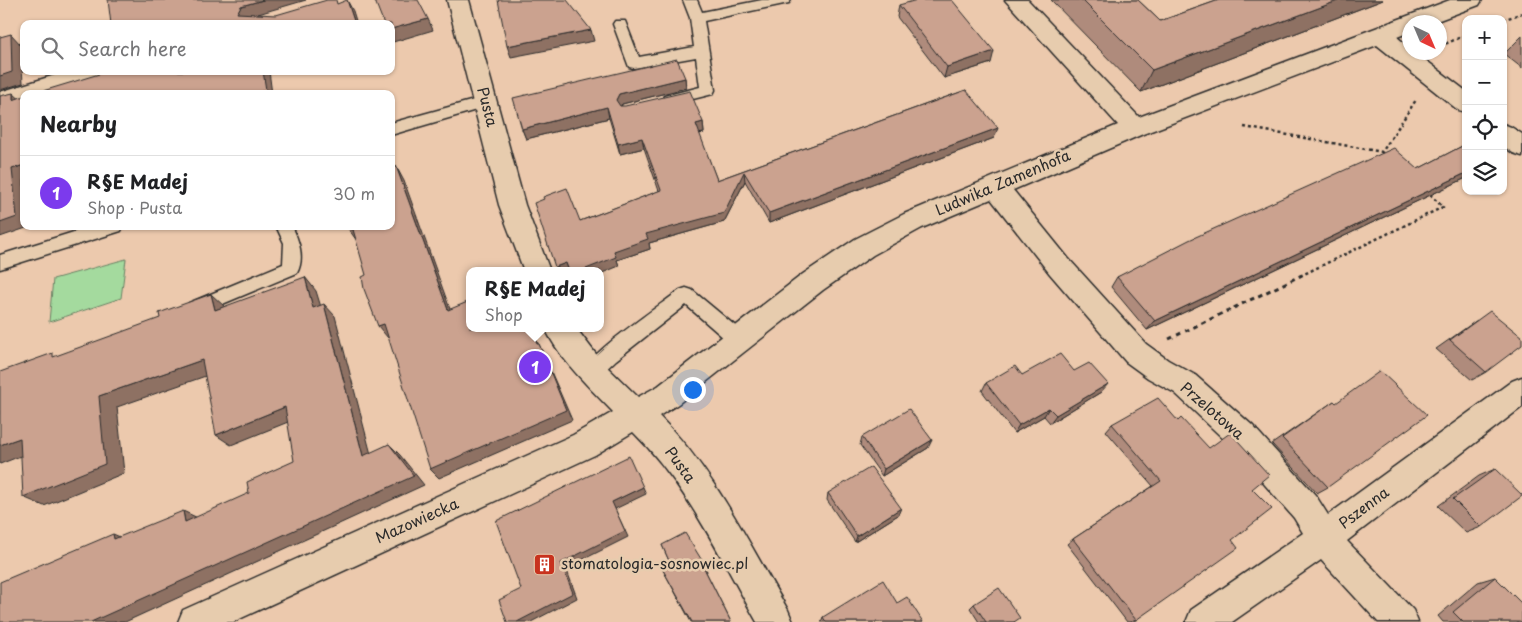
<!DOCTYPE html>
<meta charset="utf-8">
<style>
:root{--surface:#fff;--page:#f6f6f6;--text:#202124;--muted:#757577;--line:#e0e0e0;--accent:#7c3aed}
body{margin:0;font-family:"Playpen Sans",sans-serif;background:var(--page);color:var(--text)}
.controls{position:absolute;right:15px;top:15px;display:grid;overflow:hidden;border-radius:10px;box-shadow:0 1px 4px #0004}
.controls button{width:45px;height:45px;display:grid;place-items:center;padding:0;border:0;border-bottom:1px solid var(--line);background:var(--surface);color:var(--text);font:25px sans-serif}
.compass{position:absolute;left:1402px;top:15px;width:45px;height:45px;border-radius:50%;background:var(--surface);box-shadow:0 1px 4px #0004;rotate:136deg}
.you{position:absolute;left:692px;top:389px;width:18px;height:18px;margin:-12px;border:4px solid #fff;border-radius:50%;background:#1a73e8;box-shadow:0 0 0 8px #1a73e833}
.badge{display:grid;place-items:center;width:32px;height:32px;border-radius:50%;background:var(--accent);color:#fff;font-size:16px;font-weight:700}
.pin{position:absolute;translate:-50% -50%;border:2px solid #fff;box-shadow:0 1px 5px #0006}
.popup{position:absolute;left:466px;top:267px;width:138px;height:65px;box-sizing:border-box;display:grid;place-content:center;border-radius:10px;background:var(--surface);filter:drop-shadow(0 1px 4px #0005);font-size:16px;white-space:nowrap;color:var(--muted)}
.popup b{font-size:19px;color:var(--text)}
.popup::after{content:'';position:absolute;left:50%;top:100%;margin-left:-10px;border:10px solid transparent;border-top-color:var(--surface)}
.list{margin:0;padding:0;list-style:none}
h2{display:flex;justify-content:space-between;align-items:center;height:65px;margin:0;padding:0 20px;font-size:21px}
h2 small{font-size:16px;font-weight:400;color:var(--muted)}
.list li{display:grid;grid-template-columns:32px 1fr auto;gap:15px;align-items:center;box-sizing:border-box;height:75px;padding:0 20px;border-top:1px solid var(--line)}
.list b{display:block;font-size:19px;white-space:nowrap}
.list p{margin:0;font-size:16px;white-space:nowrap;color:var(--muted)}
.list em{font-size:16px;font-style:normal;color:var(--muted)}
.icon{flex:none;width:28px;height:28px;fill:none;stroke:currentColor;stroke-width:2;stroke-linecap:round;stroke-linejoin:round}
.map{position:relative;flex:none;width:1522px;height:622px;overflow:hidden}
.search{position:absolute;background:var(--surface);box-shadow:0 1px 4px #0004;left:20px;top:20px;width:375px;height:55px;display:flex;align-items:center;gap:12px;box-sizing:border-box;padding:0 18px;border-radius:10px;color:var(--muted);font-size:19px}
.panel{position:absolute;background:var(--surface);box-shadow:0 1px 4px #0004;left:20px;top:90px;width:375px;height:140px;border-radius:10px}
.map>svg:first-child{display:block}
.green{fill:#a4da9e;stroke:#688264}
.lines{fill:none;stroke-linecap:round;stroke-linejoin:round}
.lane-casing{stroke:#2b2b2b;stroke-width:3}
.street-casing{stroke:#2b2b2b;stroke-width:3}
.path-far1{stroke:#2b2b2b;stroke-width:2.5;stroke-dasharray:3 3;stroke-linecap:butt}
.path{stroke:#2b2b2b;stroke-width:3;stroke-dasharray:4.5 4.5;stroke-linecap:butt}
.lane{fill:#e7ccae;fill-rule:evenodd}
.street{fill:#e7ccae;fill-rule:evenodd}
.wall{fill:#af8b7b;stroke:#2b2b2b}
.shaded-wall{fill:#8e7164;stroke:#2b2b2b}
.building{fill:#cba28f;stroke:#2b2b2b}
.labels{text-anchor:middle;stroke-width:5;stroke-linejoin:round;paint-order:stroke}
.street-label{font-size:15px;fill:#2b2b2b;stroke:#e7ccae}
.poi-label{font-size:15px;fill:#2b2b2b;stroke:#e7ccae;text-anchor:start}
</style>
<div class="map">
<svg width="1522" height="622" viewBox="0 0 1522 622">
<rect width="100%" height="100%" fill="#ecc9ad"/>
<filter id="ink" filterUnits="userSpaceOnUse"><feTurbulence type="fractalNoise" baseFrequency=".02" numOctaves="2"/><feDisplacementMap in="SourceGraphic" scale="10" xChannelSelector="R" yChannelSelector="G"/><feConvolveMatrix kernelMatrix="1 2 1 2 8 2 1 2 1" color-interpolation-filters="sRGB"/></filter>
<g filter="url(#ink)">
<path class="green" d="M126 259 121 298 49 322 53 279Z"/>
<g class="lines">
<defs>
<g id="lane">
<path d="M683 0H697L702 12 762 0H791L789 3 784 4 704 21 715 90 713 94 669 105 664 104 662 100 664 96 700 87 696 57 634 68 629 67 613 24 615 21H625L639 57 694 47 690 18Z"/>
<path d="M485 97 490 98 492 102 490 106 391 135V123Z"/>
<path d="M93 226H123L121 231 0 269V255Z"/>
<path d="M276 226H292C299 241 305 258 297 273L201 313 195 315 189 313 186 308 189 303 283 264 284 243Z"/>
<path d="M686 288 692 290 745 334 748 340 745 346 739 348 733 346 686 305 616 360 598 377 592 379 586 377 583 371C592 351 659 306 680 290Z"/>
</g>
<g id="street">
<path d="M447 0H469L525 205 550 271H524L499 205Z"/>
<path d="M1005 0H1028L1139 117 1450 0H1482L1479 5 1434 22H1410V32L1397 37 1410 48V52H1415L1466 91V112L1458 110 1377 45 1143 134 1013 190 1068 258 1146 344 1168 360 1195 375 1253 426 1316 496 1328 515 1512 381 1522 377V407L1347 541 1413 610 1418 622H1378L1321 560 1232 622H1186L1191 610 1303 533 1294 518 1231 446 1175 393 1148 378 1126 362 1050 274 991 199 922 228 873 255 823 290 678 404 659 416C714 470 749 544 788 610L793 622H757C720 557 687 485 633 432L595 455 233 622H178L183 610 573 435 613 412C589 387 560 360 545 328H576L602 362 638 397 658 386 803 274 855 239 904 214 1118 125Z"/>
<path d="M68 71H107L104 77 48 94H24V101L0 108V92Z"/>
<path d="M1503 124 1511 127 1522 134V156L1513 153 1503 146Z"/>
</g>
</defs>
<use href="#lane" class="lane-casing"/>
<use href="#street" class="street-casing"/>
<g class="path-far1">
<path d="M1503 20 1522 13"/>
<path d="M1440 46 1466 35"/>
<path d="M1244 127 1382 152 1416 100"/>
<path d="M1300 276 1443 207 1427 192"/>
</g>
<path class="path" d="M1169 339 1302 275"/>
<use href="#lane" class="lane"/>
<use href="#street" class="street"/>
</g>
<g class="wall">
<path d="M1051 0H1138L1160 21 1219 0H1383L1141 92Z"/>
<path d="M899 5 991 63 944 78 897 17Z"/>
<path d="M1522 36V68L1504 54Z"/>
<path d="M685 78 686 88 622 104 621 106 703 122 704 133 699 134 717 180 966 90 994 138 769 223 745 181 724 222 649 243 650 249 617 260 619 266 600 271H556L580 221 659 191 644 148 620 154 609 118 526 139 522 129Z"/>
<path d="M1466 144V178L1147 330 1111 287 1117 277 1418 169Z"/>
<path d="M1477 320 1486 372 1472 380 1436 349Z"/>
<path d="M1074 371 1101 392 1050 423 1044 416 1014 433 982 391 986 383 1022 375Z"/>
<path d="M1334 401 1328 487 1317 493 1272 444Z"/>
<path d="M1178 421 1252 489 1232 540 1136 620 1131 622H1127L1067 544 1073 539 1153 486 1106 431 1112 424Z"/>
<path d="M862 437 928 448 882 476 860 445Z"/>
<path d="M1495 469 1481 527 1466 533 1438 506 1479 476Z"/>
<path d="M828 493 898 515 855 542 827 500Z"/>
<path d="M662 545 706 567 707 572H706L731 622H691L663 570 670 563Z"/>
<path d="M1495 577 1522 622H1443L1438 616 1478 582Z"/>
<path d="M897 603 923 622H821L823 617Z"/>
<path d="M974 604 1015 622H979L970 608Z"/>
</g>
<g class="shaded-wall">
<path d="M263 0H306L248 17 237 13 241 6Z"/>
<path d="M347 0 353 11 357 24H355Z"/>
<path d="M1340 0H1383L1141 92 1152 70Z"/>
<path d="M428 19 433 30 393 42 391 39V29Z"/>
<path d="M591 30 594 41 511 57 507 46Z"/>
<path d="M11 34 21 45 23 83 0 90V76Z"/>
<path d="M994 51 991 63 944 78 947 67Z"/>
<path d="M263 71H269L272 94H254Z"/>
<path d="M685 78 686 88 622 104 618 111 616 100 619 94Z"/>
<path d="M13 93 24 103 13 100Z"/>
<path d="M607 107 609 118 526 139 522 129Z"/>
<path d="M703 122 704 133 697 134 696 124Z"/>
<path d="M998 128 994 138 769 223V213Z"/>
<path d="M642 138 644 148 620 154 618 144Z"/>
<path d="M24 165V226H29V227L0 237V223L12 169Z"/>
<path d="M396 166 404 181 455 323 448 310Z"/>
<path d="M744 172 745 181 724 222 649 243 650 249 617 260 619 266 600 274V271H581L614 251 646 234Z"/>
<path d="M1466 173V178L1147 330 1155 321Z"/>
<path d="M348 226H352L357 241 347 227Z"/>
<path d="M566 263 569 271H556L555 267Z"/>
<path d="M305 277 316 291 325 320 313 308Z"/>
<path d="M211 294 225 307 215 310Z"/>
<path d="M324 304 335 316 374 466 363 456Z"/>
<path d="M384 324 393 336 388 338 378 326Z"/>
<path d="M531 328H532L543 356 537 344Z"/>
<path d="M539 344 572 420 439 478 430 469Z"/>
<path d="M202 360 217 372 117 407 124 473 44 506 23 497 99 396Z"/>
<path d="M1108 384 1101 392 1050 423 1056 415Z"/>
<path d="M285 407 298 418 231 445 216 435Z"/>
<path d="M1049 408 1044 416 1014 433 1019 425Z"/>
<path d="M20 438 41 448 0 464V445Z"/>
<path d="M932 440 928 448 882 476 884 469Z"/>
<path d="M389 444 400 455 424 485 125 622H91Z"/>
<path d="M643 487 646 494 615 509 628 537 566 568 577 598 531 622H517L561 563 612 502Z"/>
<path d="M901 508 898 515 855 542 857 536Z"/>
<path d="M183 511 200 519 185 522Z"/>
<path d="M113 534 132 542 114 539Z"/>
</g>
<g class="building">
<path d="M108 0H263L241 6 237 13 276 15 327 0H336L337 4 347 0 355 24H111Z"/>
<path d="M381 0H418L428 19 391 29V24H384L375 1Z"/>
<path d="M498 0H567L591 30 507 46Z"/>
<path d="M917 0H952L994 51 947 67 899 5Z"/>
<path d="M1082 0H1138L1160 21 1219 0H1340L1152 70Z"/>
<path d="M11 34 12 72 0 76V37Z"/>
<path d="M677 59 685 78 619 94 616 100 620 106H625L690 91 703 122 696 124 717 180 966 90 998 128 769 213 744 172 724 213 646 234 648 239 614 251 616 257 581 271H569L566 263 555 267 534 203 544 199 543 197 567 188 580 221 661 190 642 138 618 144 607 107 522 129 513 98Z"/>
<path d="M109 71H263L266 90 254 94H33Z"/>
<path d="M13 93V100L24 96V165L12 169 17 217 0 223V96Z"/>
<path d="M1466 144V173L1155 321 1117 277 1189 240 1394 148 1418 169Z"/>
<path d="M396 166 448 310 470 301V328H531L537 344H539L566 410 430 469 384 324 378 326 364 289 362 277 366 275 352 226H391V168Z"/>
<path d="M305 277 313 308 324 304 363 456 389 444 414 476 91 622H0V582L113 534 114 539 183 511 185 522 249 493 247 482 294 461 285 407 216 435 202 360 99 396 105 464 23 497 20 438 0 445V372L53 353V357L160 318 159 313 211 294 215 310Z"/>
<path d="M1490 311 1522 337V345L1486 372 1450 340Z"/>
<path d="M1060 354 1074 371 1089 363 1108 384 1056 415 1049 408 1019 425 986 383 1015 366 1022 375Z"/>
<path d="M1380 371 1427 415 1328 487 1282 438 1334 401 1336 403Z"/>
<path d="M1158 398 1178 421 1181 418 1209 448 1230 433 1238 441 1269 475 1252 489 1272 509 1232 540 1238 548 1136 620 1073 539 1161 481 1112 424Z"/>
<path d="M909 409 932 440 884 469 862 437Z"/>
<path d="M629 456 643 487 612 502 625 531 561 563 573 593 517 622H507L499 600 521 589 496 521Z"/>
<path d="M871 467 901 508 857 536 828 493Z"/>
<path d="M1495 469 1522 495V496L1481 527 1453 499Z"/>
<path d="M685 533 706 567 704 568 731 622H692L663 570 670 563 662 545Z"/>
<path d="M1495 577 1522 604V622H1463L1453 612Z"/>
<path d="M883 580 897 603 907 597 923 622H826L823 617Z"/>
<path d="M999 588 1020 618 1014 622H986L974 604Z"/>
</g>
</g>
<defs>
<symbol id="building-square" viewBox="-11 -11 22 22"><rect x="-9" y="-9" width="18" height="18" rx="4" fill="#c8321e" stroke="#e7ccae"/><path d="M-4-6H4V6H1V3H-1V6H-4ZM-2.5-4.3h1.7v1.8h-1.7ZM.8-4.3h1.7v1.8H.8ZM-2.5-1h1.7V.8h-1.7ZM.8-1h1.7V.8H.8Z" fill="#fff"/></symbol>
</defs>
<g fill-rule="evenodd">
<use href="#building-square" x="532" y="552" width="25" height="25"/>
</g>
<g class="labels">
<g class="street-label">
<text transform="translate(487 107) rotate(75)" y="5">Pusta</text>
<text transform="translate(1003 183) rotate(-23)" y="5">Ludwika Zamenhofa</text>
<text transform="translate(1212 411) rotate(41)" y="5">Przelotowa</text>
<text transform="translate(680 465) rotate(54)" y="5">Pusta</text>
<text transform="translate(1364 508) rotate(-37)" y="5">Pszenna</text>
<text transform="translate(417 521) rotate(-24)" y="5">Mazowiecka</text>
</g>
<g class="poi-label">
<text x="561" y="569">stomatologia-sosnowiec.pl</text>
</g>
</g>
</svg>
<div class="controls">
<button>+</button>
<button>−</button>
<button><svg class="icon" aria-label="locate" viewBox="0 0 24 24"><circle cx="12" cy="12" r="6"/><path d="M12 2v4M12 18v4M2 12h4M18 12h4"/></svg></button>
<button><svg class="icon" aria-label="layers" viewBox="0 0 24 24"><path d="M12 4l9 5-9 5-9-5zM3 14l9 5 9-5"/></svg></button>
</div>
<svg class="compass" viewBox="-18 -18 36 36"><path d="M0-13l5 13h-10z" fill="#e53935"/><path d="M0 13l5-13h-10z" fill="#757577"/></svg>
<div class="you"></div>
<div class="pin badge" style="left:535px;top:367px">1</div>
<div class="popup"><b>R§E Madej</b>Shop</div>
<div class="search"><svg class="icon" aria-label="search" viewBox="0 0 24 24"><circle cx="10" cy="10" r="6"/><path d="M15 15l6 6"/></svg>Search here</div>
<section class="panel">
<h2>Nearby<small></small></h2>
<ul class="list">
<li><span class="badge">1</span><div><b>R§E Madej</b><p>Shop · Pusta</p></div><em>30 m</em></li>
</ul>
</section>
</div>
